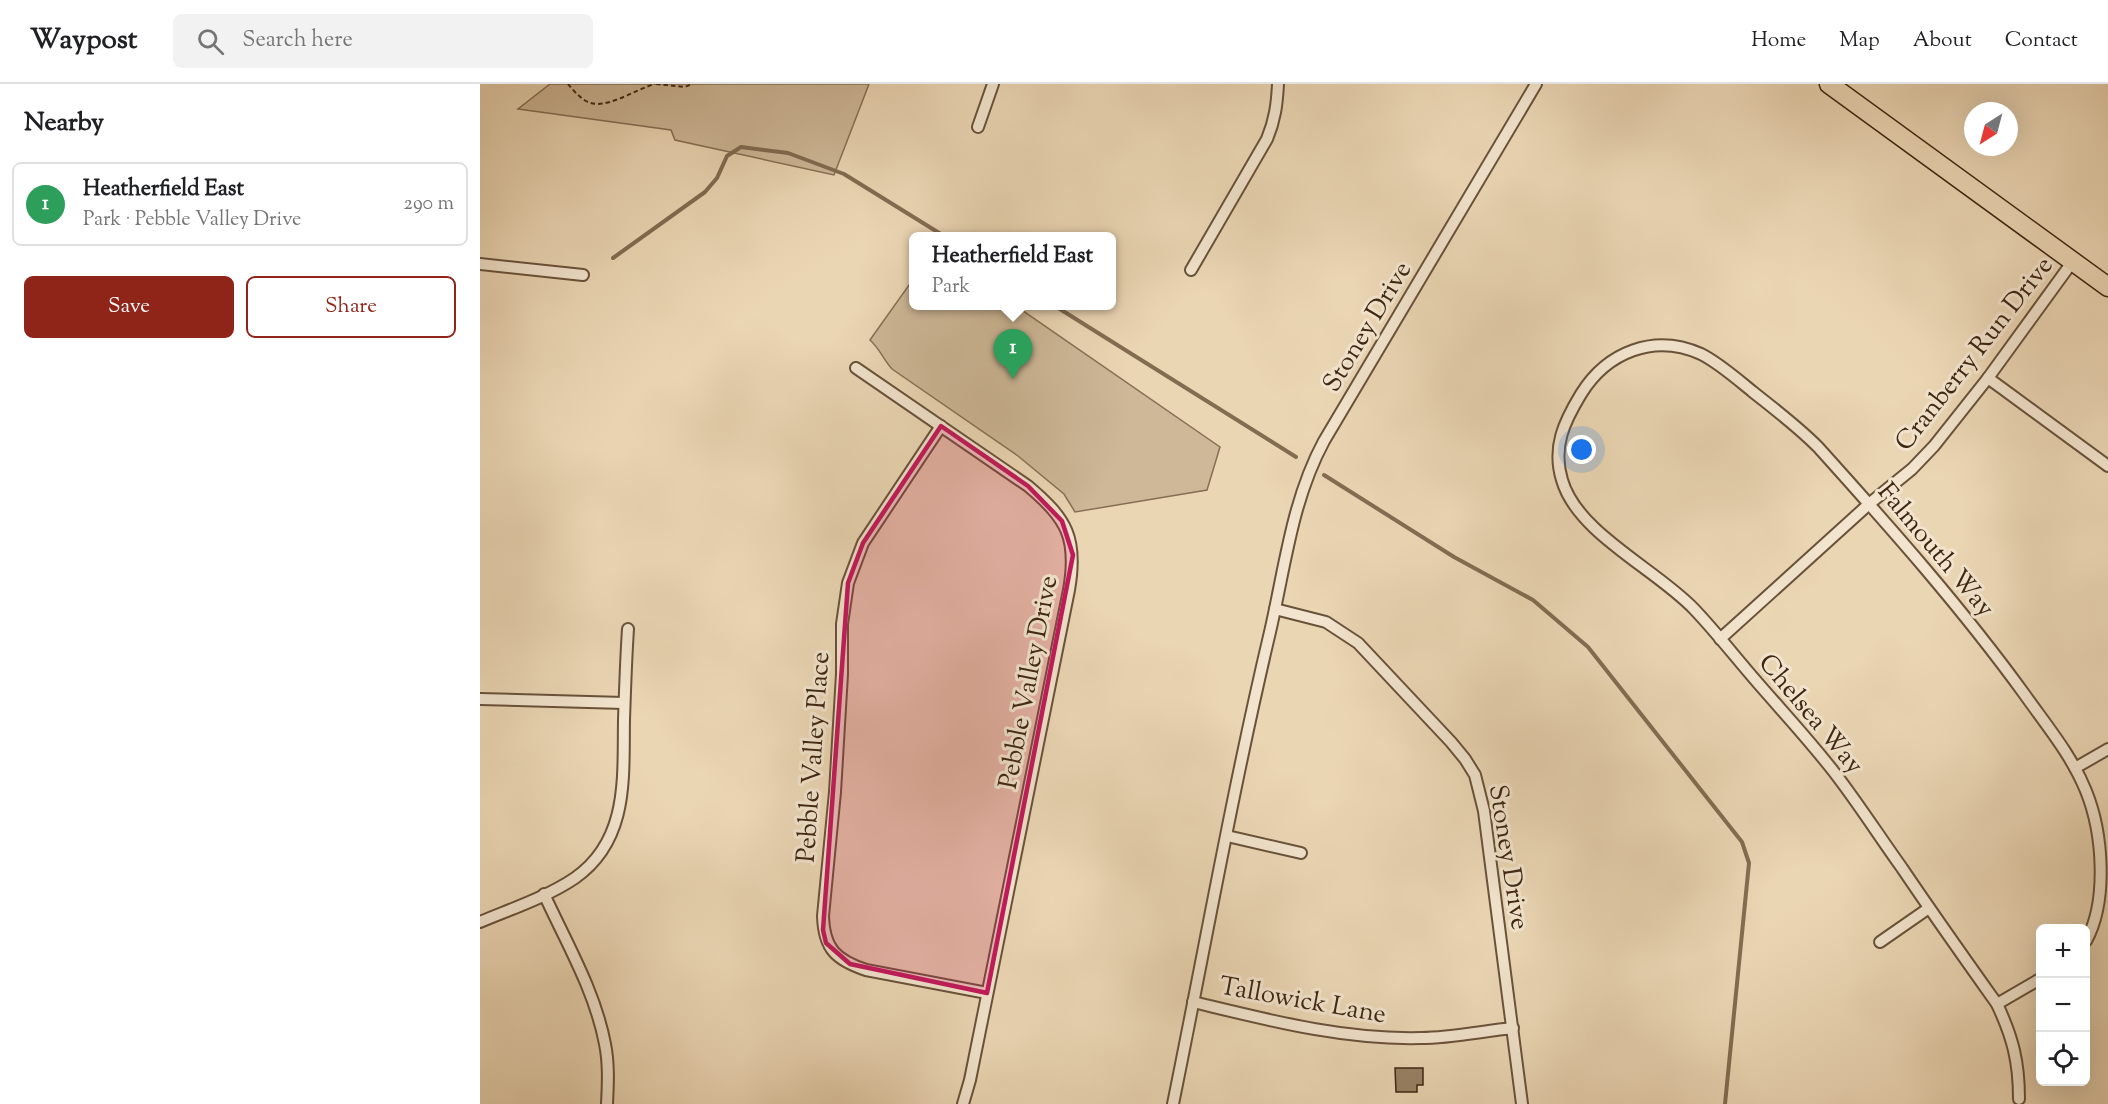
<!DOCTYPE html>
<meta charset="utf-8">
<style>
:root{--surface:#fff;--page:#f2f2f2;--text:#202124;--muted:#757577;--line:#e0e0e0;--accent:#8f2418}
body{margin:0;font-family:"Sorts Mill Goudy",serif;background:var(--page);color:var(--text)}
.controls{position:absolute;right:18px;bottom:18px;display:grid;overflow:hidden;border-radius:9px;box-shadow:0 6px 24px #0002}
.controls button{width:54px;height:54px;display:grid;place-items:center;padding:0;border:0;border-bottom:2px solid var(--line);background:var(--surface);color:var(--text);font:30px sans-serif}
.compass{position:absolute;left:1484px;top:18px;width:54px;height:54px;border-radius:50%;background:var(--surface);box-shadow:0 6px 24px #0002;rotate:216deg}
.you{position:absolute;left:1102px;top:366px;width:21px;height:21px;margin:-15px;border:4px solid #fff;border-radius:50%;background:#1a73e8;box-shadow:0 0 0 9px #1a73e833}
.badge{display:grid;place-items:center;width:39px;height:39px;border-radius:50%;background:var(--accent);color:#fff;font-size:20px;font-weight:700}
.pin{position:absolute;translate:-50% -50px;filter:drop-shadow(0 2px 3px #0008)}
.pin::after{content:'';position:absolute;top:32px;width:21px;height:18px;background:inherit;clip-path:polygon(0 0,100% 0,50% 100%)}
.popup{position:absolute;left:429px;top:148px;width:207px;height:78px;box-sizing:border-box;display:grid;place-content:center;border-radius:9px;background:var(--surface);filter:drop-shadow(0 2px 4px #0005);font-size:20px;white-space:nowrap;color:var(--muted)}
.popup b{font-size:22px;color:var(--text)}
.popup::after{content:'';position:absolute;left:50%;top:100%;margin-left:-12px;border:12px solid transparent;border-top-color:var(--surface)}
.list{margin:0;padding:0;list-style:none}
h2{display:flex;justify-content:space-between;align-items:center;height:78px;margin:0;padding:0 24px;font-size:26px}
h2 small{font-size:20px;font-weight:400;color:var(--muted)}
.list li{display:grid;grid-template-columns:39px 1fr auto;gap:18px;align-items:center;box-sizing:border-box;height:84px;margin:0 12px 12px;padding:0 12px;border:2px solid var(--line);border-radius:9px}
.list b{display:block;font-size:22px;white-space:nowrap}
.list p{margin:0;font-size:20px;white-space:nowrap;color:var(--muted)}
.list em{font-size:20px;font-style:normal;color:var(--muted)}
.actions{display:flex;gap:12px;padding:18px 24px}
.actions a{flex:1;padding:14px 0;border:2px solid var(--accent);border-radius:9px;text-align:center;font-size:21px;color:var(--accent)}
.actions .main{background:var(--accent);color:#fff}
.icon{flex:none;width:33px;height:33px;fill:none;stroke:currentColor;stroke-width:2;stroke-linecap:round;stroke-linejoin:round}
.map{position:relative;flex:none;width:1628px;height:1020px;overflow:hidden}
header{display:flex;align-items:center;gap:36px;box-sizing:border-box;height:84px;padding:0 30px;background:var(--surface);border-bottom:2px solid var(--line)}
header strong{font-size:28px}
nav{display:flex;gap:33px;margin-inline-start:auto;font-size:21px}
.search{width:420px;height:54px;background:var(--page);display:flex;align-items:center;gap:15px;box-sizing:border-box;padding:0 21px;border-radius:9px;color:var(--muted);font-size:22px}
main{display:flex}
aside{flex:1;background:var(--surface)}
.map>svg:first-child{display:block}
.green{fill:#ceb898;stroke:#866f55;stroke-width:1.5}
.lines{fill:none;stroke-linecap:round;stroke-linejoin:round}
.stream{stroke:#826c52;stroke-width:4}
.building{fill:#988266;stroke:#3e2612;stroke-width:1.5}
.minor-casing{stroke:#69523a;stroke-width:14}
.trunk-casing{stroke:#3e2612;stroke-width:21}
.path{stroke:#3e2612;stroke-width:2;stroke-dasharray:4.5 3;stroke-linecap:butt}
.minor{stroke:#f2e4ce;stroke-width:10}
.trunk{stroke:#ebd6b4;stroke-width:18}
.marked{fill:#c2185b;fill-opacity:0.2;stroke:#c2185b;stroke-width:4.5;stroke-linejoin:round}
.labels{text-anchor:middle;stroke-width:6;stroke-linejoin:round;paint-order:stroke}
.street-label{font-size:26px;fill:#3e2612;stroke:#f2e4ce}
</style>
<header>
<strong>Waypost</strong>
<div class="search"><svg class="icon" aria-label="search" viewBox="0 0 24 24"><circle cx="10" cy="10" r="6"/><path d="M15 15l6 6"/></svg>Search here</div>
<nav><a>Home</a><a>Map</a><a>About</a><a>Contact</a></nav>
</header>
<main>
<aside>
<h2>Nearby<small></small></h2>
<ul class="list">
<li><span class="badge" style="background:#2e9e5b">1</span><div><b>Heatherfield East</b><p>Park · Pebble Valley Drive</p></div><em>290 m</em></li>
</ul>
<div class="actions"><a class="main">Save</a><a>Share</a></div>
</aside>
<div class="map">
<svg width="1628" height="1020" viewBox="0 0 1628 1020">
<rect width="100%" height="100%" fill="#ebd6b4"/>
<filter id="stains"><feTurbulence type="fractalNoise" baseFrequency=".00333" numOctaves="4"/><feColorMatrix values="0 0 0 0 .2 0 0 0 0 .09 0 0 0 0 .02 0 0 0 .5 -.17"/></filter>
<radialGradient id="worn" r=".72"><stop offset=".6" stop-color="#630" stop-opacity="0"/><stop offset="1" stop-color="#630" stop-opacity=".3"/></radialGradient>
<g class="green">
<path d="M70 0H389L354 91 195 56 191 46 38 25Z"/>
<path d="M434 194V222H536L740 363 727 406 595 428 584 410 538 372 412 285C403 275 400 265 390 256Z"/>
</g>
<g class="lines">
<g class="stream">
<path d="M133 174 225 108 237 94 247 72 261 63 308 69 364 90 464 152"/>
<path d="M575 222 816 373"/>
<path d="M844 391 974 473 1053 516 1108 563 1262 758 1269 779 1245 1020"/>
</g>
</g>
<path class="building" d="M915 984H943V1001H937V1008H916Z"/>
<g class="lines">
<defs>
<g id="minor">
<path d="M498 43 513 0"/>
<path d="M0 180 103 191"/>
<path d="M711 186 787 55C795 36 797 20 798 0"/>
<path d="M376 284 548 402C587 435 598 454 589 506L490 996 483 1020"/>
<path d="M1508 294 1628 382"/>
<path d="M461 342 383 459 368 499 362 540V590L355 708 343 832C344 865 356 876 386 886L507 909"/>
<path d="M795 525 846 538 878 559 971 658 985 675 995 691 1004 727 1042 1020"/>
<path d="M1240 555 1389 420 1432 385 1454 362 1508 294 1593 177"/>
<path d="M0 615 144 619"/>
<path d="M1595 684 1628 665"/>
<path d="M747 752 821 769"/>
<path d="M64 810C86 858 115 907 125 960 129 980 128 1000 127 1020"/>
<path d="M0 838C31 825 67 813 95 794 149 756 143 694 144 636 145 605 146 575 148 545"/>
<path d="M1400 858 1449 824"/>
<path d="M713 918C788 936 863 956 941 954 971 954 1003 947 1033 944"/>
<path d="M1517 920 1560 895"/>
<path d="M1539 1015C1539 978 1533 954 1517 920 1485 875 1453 830 1422 784 1399 752 1378 719 1354 688 1330 657 1303 628 1277 598 1256 574 1236 548 1214 525 1176 485 1097 449 1082 396 1072 363 1084 338 1101 310 1127 268 1174 249 1221 270 1239 279 1257 295 1273 308 1296 326 1318 343 1338 363 1410 443 1482 524 1545 611 1567 642 1592 672 1606 707 1623 749 1628 817 1606 857"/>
<path d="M693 1020C725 863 753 704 790 548 805 483 812 416 844 357L1056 0"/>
</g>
<path id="trunk" d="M1349 0 1628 203"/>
</defs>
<use href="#minor" class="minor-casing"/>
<use href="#trunk" class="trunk-casing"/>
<g class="path">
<path d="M88 0C93 6 99 13 106 17 124 28 155 5 175 0"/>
<path d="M176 0 205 3 212 0"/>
</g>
<use href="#minor" class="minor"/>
<use href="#trunk" class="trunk"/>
</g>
<path class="marked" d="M461 342 548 402 582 437 593 471 507 909 370 880 346 859 343 846 368 499 383 459Z"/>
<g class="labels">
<g class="street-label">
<text transform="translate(886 242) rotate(-59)" y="9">Stoney Drive</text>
<text transform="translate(1493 269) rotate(-52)" y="9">Cranberry Run Drive</text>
<text transform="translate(1457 465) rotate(50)" y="9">Falmouth Way</text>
<text transform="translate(547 598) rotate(-79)" y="9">Pebble Valley Drive</text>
<text transform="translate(1332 629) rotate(50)" y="9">Chelsea Way</text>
<text transform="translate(332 673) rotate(-86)" y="9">Pebble Valley Place</text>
<text transform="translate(1030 773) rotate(81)" y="9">Stoney Drive</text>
<text transform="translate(823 915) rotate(10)" y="9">Tallowick Lane</text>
</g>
</g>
<rect width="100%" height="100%" filter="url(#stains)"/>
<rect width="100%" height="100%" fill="url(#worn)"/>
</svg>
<div class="controls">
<button>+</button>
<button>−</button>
<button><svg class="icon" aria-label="locate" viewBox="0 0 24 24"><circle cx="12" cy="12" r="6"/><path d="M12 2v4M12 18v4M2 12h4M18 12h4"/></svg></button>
</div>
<svg class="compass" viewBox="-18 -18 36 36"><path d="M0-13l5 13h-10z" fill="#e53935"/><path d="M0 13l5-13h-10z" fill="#757577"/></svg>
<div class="you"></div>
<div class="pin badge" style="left:533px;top:295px;background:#2e9e5b">1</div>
<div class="popup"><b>Heatherfield East</b>Park</div>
</div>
</main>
